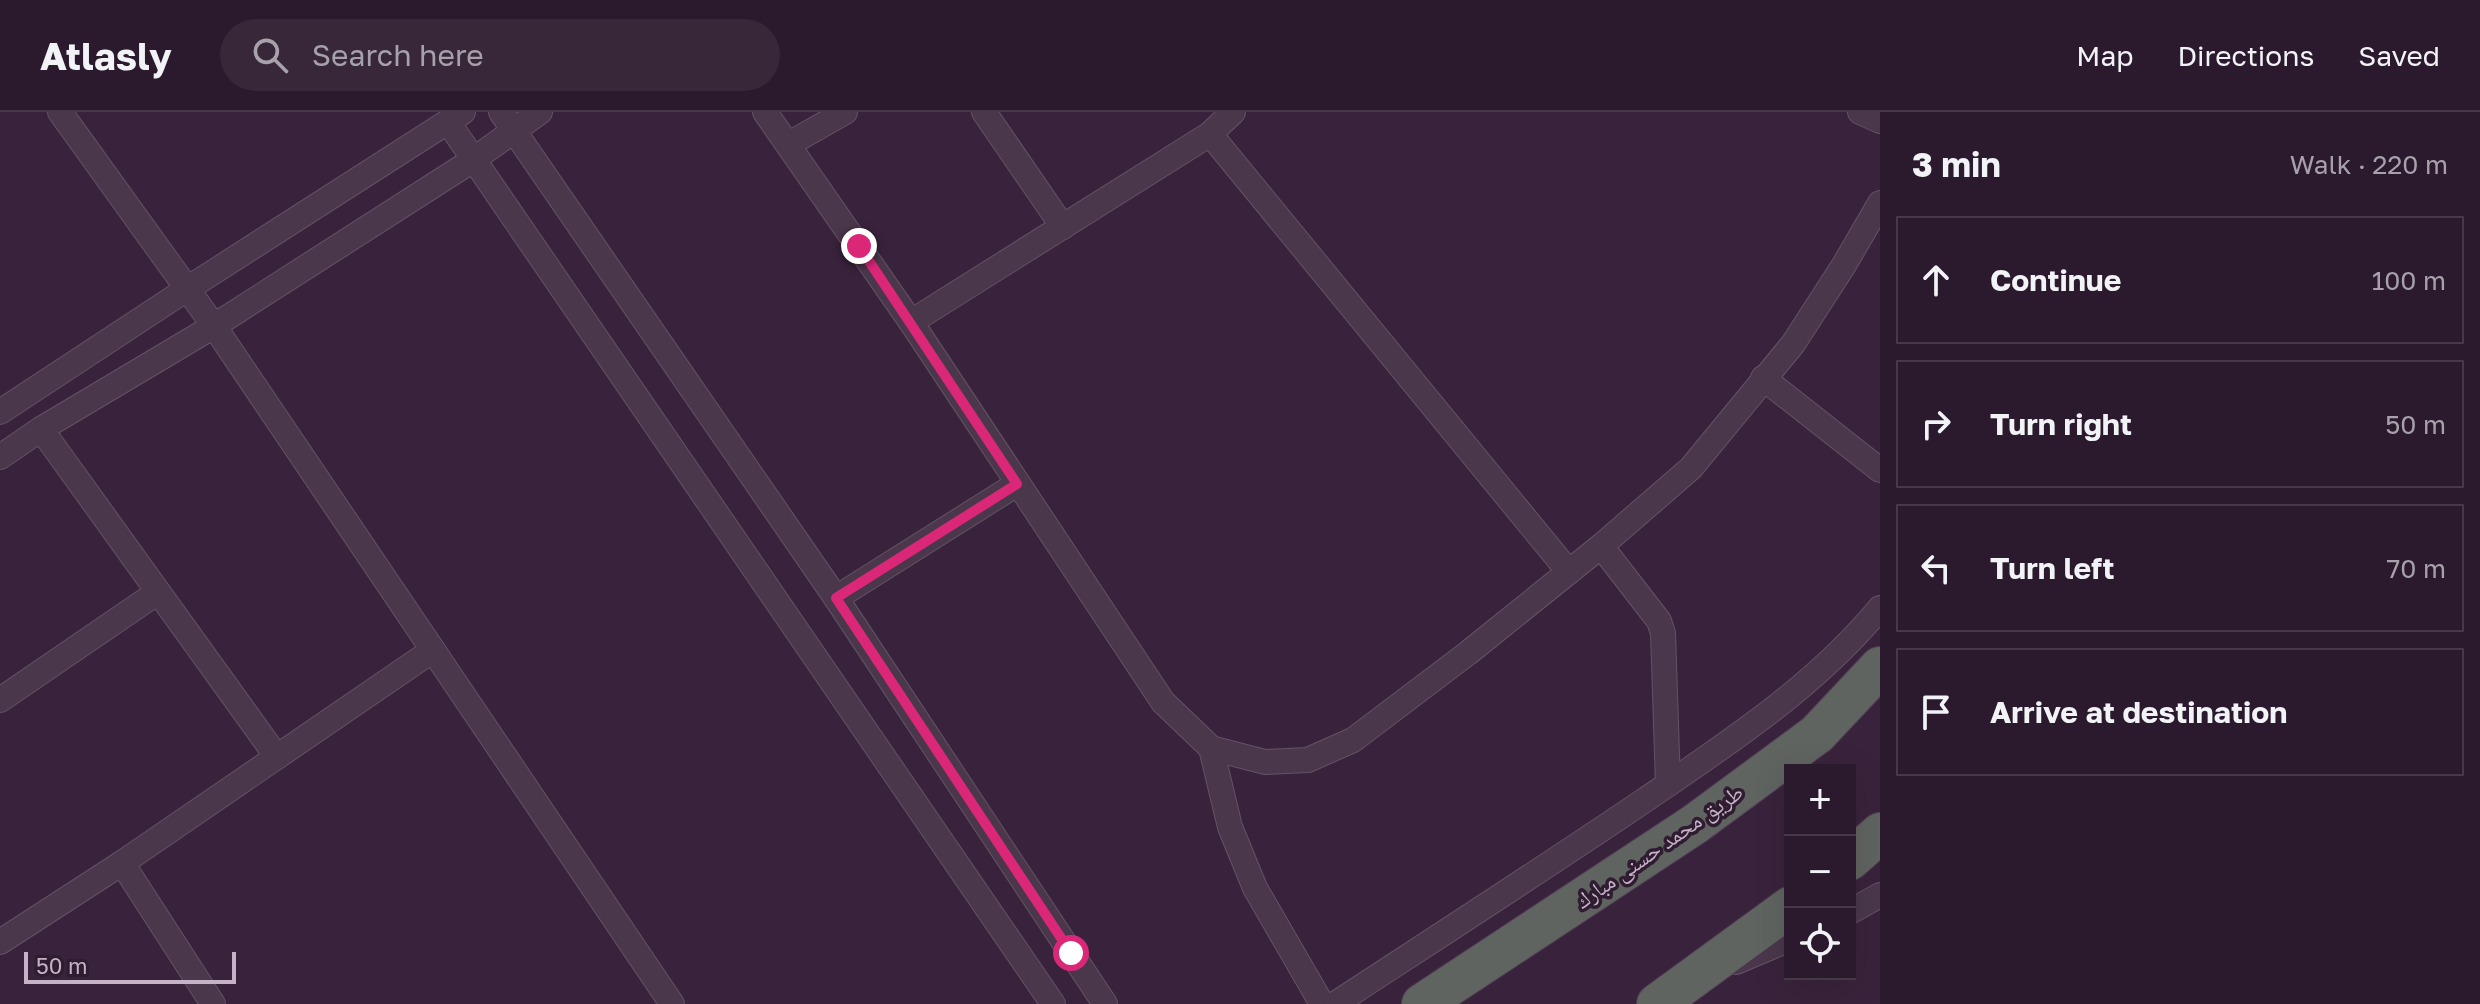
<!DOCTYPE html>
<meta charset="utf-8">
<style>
:root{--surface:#2b1a2d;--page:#372739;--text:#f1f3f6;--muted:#a6a1aa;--line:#473849}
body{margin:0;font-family:"Golos Text","Noto Naskh Arabic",sans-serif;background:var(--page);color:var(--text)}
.controls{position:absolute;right:24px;bottom:24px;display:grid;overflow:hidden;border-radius:0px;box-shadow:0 8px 32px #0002}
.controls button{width:72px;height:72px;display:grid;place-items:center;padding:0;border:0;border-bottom:2px solid var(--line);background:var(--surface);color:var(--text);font:40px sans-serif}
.scale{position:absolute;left:24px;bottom:20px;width:212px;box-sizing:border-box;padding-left:8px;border:4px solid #c6b2c7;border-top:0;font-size:22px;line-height:28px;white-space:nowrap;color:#c6b2c7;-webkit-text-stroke:6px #2f1c31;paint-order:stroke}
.stop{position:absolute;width:24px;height:24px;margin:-18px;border:6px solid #db2777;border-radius:50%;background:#fff}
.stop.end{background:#db2777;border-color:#fff;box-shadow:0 2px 8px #0008}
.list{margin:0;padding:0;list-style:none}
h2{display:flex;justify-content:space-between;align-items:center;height:104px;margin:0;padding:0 32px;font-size:34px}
h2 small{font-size:26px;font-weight:400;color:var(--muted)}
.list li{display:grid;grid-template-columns:52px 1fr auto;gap:24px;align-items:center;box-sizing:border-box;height:128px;margin:0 16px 16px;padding:0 16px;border:2px solid var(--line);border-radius:0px}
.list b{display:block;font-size:30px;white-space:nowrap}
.list em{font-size:26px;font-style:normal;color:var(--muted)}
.icon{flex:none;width:44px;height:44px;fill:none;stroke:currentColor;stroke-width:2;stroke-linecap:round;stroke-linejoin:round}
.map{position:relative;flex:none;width:1880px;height:892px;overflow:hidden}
header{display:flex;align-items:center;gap:48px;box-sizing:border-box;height:112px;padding:0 40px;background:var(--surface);border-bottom:2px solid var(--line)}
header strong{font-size:38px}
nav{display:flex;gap:44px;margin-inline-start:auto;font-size:28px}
.search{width:560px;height:72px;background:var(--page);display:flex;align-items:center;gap:20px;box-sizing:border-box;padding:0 28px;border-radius:44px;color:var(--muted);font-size:30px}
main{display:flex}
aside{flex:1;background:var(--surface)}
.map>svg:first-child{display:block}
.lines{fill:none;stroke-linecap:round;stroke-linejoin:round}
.minor-casing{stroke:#655267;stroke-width:26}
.trunk-casing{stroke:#523f54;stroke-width:42}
.minor{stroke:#4a374c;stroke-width:24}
.trunk{stroke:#606460;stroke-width:40}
.route{stroke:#db2777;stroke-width:10}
.labels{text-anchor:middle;stroke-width:7;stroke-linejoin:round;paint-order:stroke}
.street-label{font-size:22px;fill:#c6b2c7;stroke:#2f1c31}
</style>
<header>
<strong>Atlasly</strong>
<div class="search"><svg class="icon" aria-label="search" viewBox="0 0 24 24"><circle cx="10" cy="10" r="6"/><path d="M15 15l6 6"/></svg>Search here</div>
<nav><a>Map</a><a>Directions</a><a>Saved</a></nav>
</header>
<main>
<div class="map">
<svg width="1880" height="892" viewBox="0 0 1880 892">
<rect width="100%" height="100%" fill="#39233c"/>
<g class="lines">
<defs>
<g id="minor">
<path d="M60 0 214 214 672 892"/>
<path d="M501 0 836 486 1105 892"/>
<path d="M765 0 911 210 1163 590 1211 636 1265 650 1308 648 1353 628 1468 541 1601 434 1691 356 1793 232 1844 153 1880 91"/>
<path d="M984 0 1063 115"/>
<path d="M1860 0 1880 9"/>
<path d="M448 10 1053 892"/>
<path d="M1210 22 1569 460"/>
<path d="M789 32 845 0"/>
<path d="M911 210 1210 22 1233 0"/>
<path d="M1763 266 1880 358"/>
<path d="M0 300 187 177 463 0"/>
<path d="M41 317 277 645"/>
<path d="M0 345 41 317 214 214 473 48 540 0"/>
<path d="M1601 434 1659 509 1663 521 1668 672"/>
<path d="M836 486 1017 372"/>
<path d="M0 588 158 480"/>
<path d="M1211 636 1230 715 1255 776 1322 892"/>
<path d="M122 751 213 892"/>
<path d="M1850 800 1880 783"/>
<path d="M0 830 122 751 433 538"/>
<path d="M1736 850 1790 827"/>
<path d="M1335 892C1439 824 1543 757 1645 688 1730 630 1814 575 1880 496"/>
</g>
<g id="trunk">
<path d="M1850 748 1880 721"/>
<path d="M1422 892 1695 712 1817 622 1880 555"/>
<path d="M1657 892 1790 795"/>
</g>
</defs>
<use href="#minor" class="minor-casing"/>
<use href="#trunk" class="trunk-casing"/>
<use href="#minor" class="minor"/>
<use href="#trunk" class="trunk"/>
</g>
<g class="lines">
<path class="route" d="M859 134 1017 372 836 486 1071 841"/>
</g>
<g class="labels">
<g class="street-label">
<text transform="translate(1659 734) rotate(-35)" y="8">طريق محمد حسنى مبارك</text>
</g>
</g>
</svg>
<div class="controls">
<button>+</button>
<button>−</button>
<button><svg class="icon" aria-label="locate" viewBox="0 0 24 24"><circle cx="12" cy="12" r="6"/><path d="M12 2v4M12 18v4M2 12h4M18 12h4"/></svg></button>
</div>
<div class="scale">50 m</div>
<div class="stop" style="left:1071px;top:841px"></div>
<div class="stop end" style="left:859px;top:134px"></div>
</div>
<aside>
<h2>3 min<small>Walk · 220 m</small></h2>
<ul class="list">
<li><svg class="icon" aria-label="ahead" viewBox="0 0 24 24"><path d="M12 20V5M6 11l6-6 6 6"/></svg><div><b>Continue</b></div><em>100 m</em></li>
<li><svg class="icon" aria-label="right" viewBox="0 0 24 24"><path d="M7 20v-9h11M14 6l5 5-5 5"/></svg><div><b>Turn right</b></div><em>50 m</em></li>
<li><svg class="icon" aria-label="left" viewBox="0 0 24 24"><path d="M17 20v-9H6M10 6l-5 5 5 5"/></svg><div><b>Turn left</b></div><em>70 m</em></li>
<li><svg class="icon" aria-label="arrive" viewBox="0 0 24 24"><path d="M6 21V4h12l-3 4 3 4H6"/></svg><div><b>Arrive at destination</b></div></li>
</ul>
</aside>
</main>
